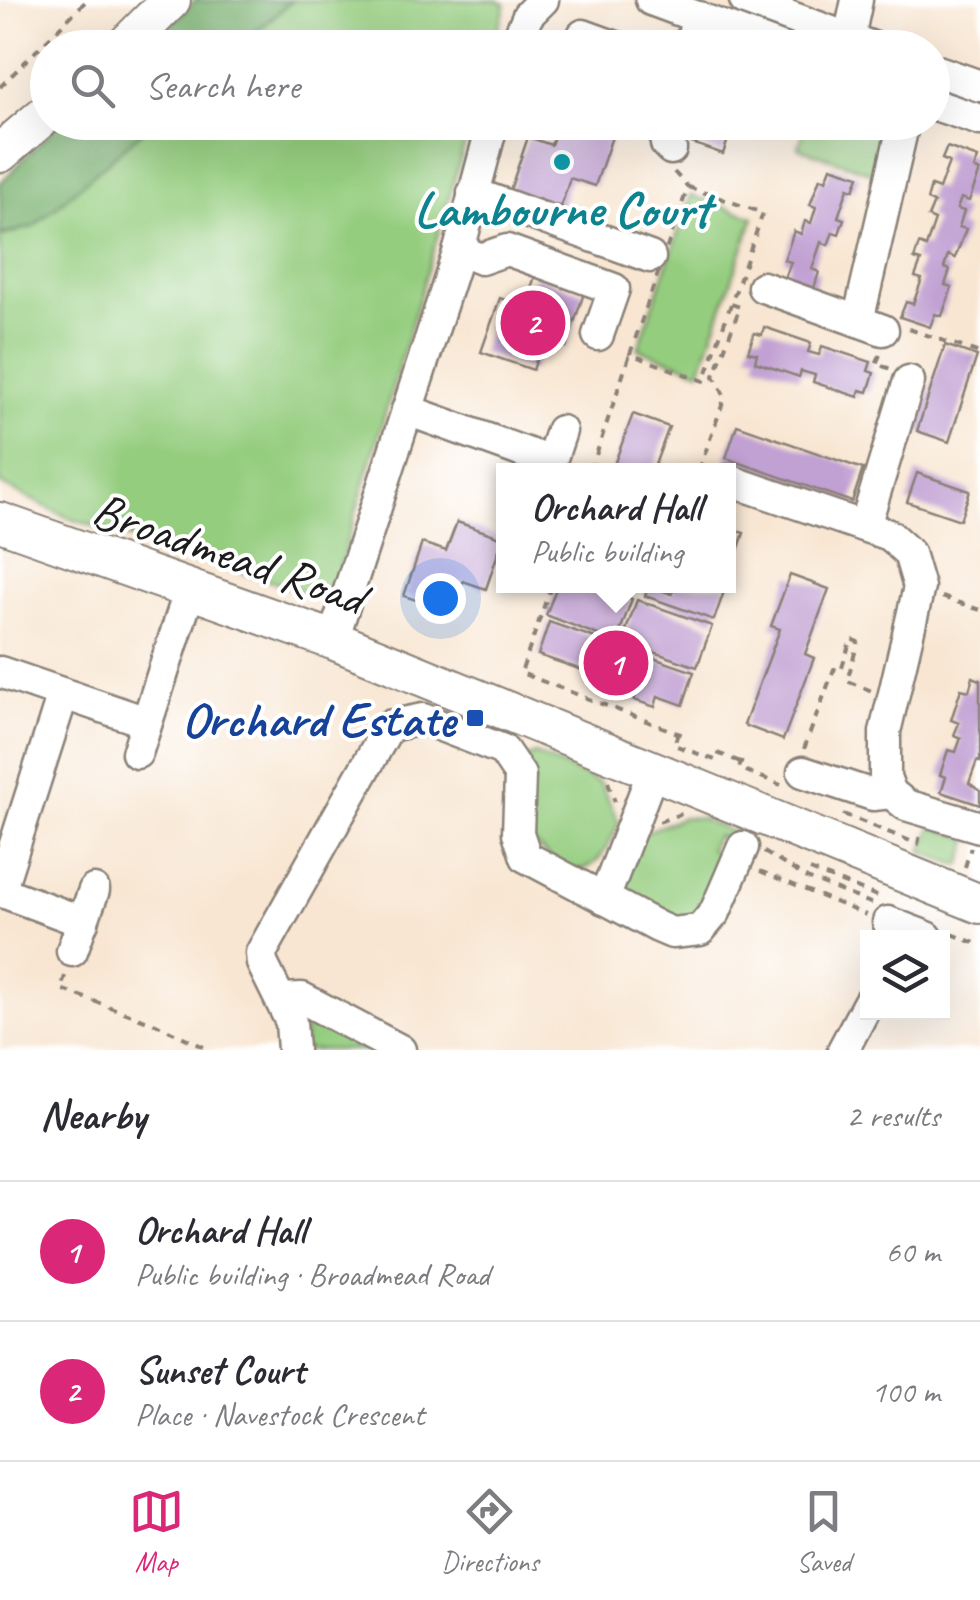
<!DOCTYPE html>
<meta charset="utf-8">
<style>
:root{--surface:#fff;--page:#f7f7f7;--text:#2b2b33;--muted:#7c7c81;--line:#e1e1e2;--accent:#db2777}
body{margin:0;font-family:Caveat,sans-serif;background:var(--page);color:var(--text)}
.controls{position:absolute;right:30px;bottom:30px;display:grid;overflow:hidden;border-radius:0px;box-shadow:0 10px 40px #0002}
.controls button{width:90px;height:90px;display:grid;place-items:center;padding:0;border:0;border-bottom:2px solid var(--line);background:var(--surface);color:var(--text);font:50px sans-serif}
.you{position:absolute;left:440px;top:598px;width:35px;height:35px;margin:-25px;border:8px solid #fff;border-radius:50%;background:#1a73e8;box-shadow:0 0 0 15px #1a73e833}
.badge{display:grid;place-items:center;width:65px;height:65px;border-radius:50%;background:var(--accent);color:#fff;font-size:32px;font-weight:700}
.pin{position:absolute;translate:-50% -50%;border:5px solid #fff;box-shadow:0 2px 10px #0006}
.popup{position:absolute;left:496px;top:463px;width:240px;height:130px;box-sizing:border-box;display:grid;place-content:center;border-radius:0px;background:var(--surface);filter:drop-shadow(0 2px 8px #0005);font-size:32px;white-space:nowrap;color:var(--muted)}
.popup b{font-size:38px;color:var(--text)}
.popup::after{content:'';position:absolute;left:50%;top:100%;margin-left:-20px;border:20px solid transparent;border-top-color:var(--surface)}
.list{margin:0;padding:0;list-style:none}
h2{display:flex;justify-content:space-between;align-items:center;height:130px;margin:0;padding:0 40px;font-size:42px}
h2 small{font-size:32px;font-weight:400;color:var(--muted)}
.list li{display:grid;grid-template-columns:65px 1fr auto;gap:30px;align-items:center;box-sizing:border-box;height:140px;padding:0 40px;border-top:2px solid var(--line)}
.list b{display:block;font-size:38px;white-space:nowrap}
.list p{margin:0;font-size:32px;white-space:nowrap;color:var(--muted)}
.list em{font-size:32px;font-style:normal;color:var(--muted)}
.icon{flex:none;width:55px;height:55px;fill:none;stroke:currentColor;stroke-width:2;stroke-linecap:round;stroke-linejoin:round}
.map{position:relative;flex:none;width:980px;height:1050px;overflow:hidden}
.search{position:absolute;background:var(--surface);box-shadow:0 10px 40px #0002;left:30px;right:30px;top:30px;height:110px;display:flex;align-items:center;gap:25px;box-sizing:border-box;padding:0 35px;border-radius:55px;color:var(--muted);font-size:38px}
.sheet{height:410px;background:var(--surface)}
nav{display:flex;justify-content:space-around;align-items:center;box-sizing:border-box;height:140px;border-top:2px solid var(--line);background:var(--surface);font-size:28px;color:var(--muted)}
nav a{display:grid;justify-items:center;gap:5px}
nav .on{color:var(--accent)}
.map>svg:first-child{display:block}
.green{fill:#95cd7f;stroke:#58744e;stroke-width:2.5}
.forest{fill:#78b06e;stroke:#4a6645;stroke-width:2.5}
.building{fill:#c1a0d3}
.lines{fill:none;stroke-linecap:round;stroke-linejoin:round}
.minor-casing{stroke:#8a8177;stroke-width:35}
.major-casing{stroke:#8a8177;stroke-width:42}
.path{stroke:#8a8177;stroke-width:4;stroke-dasharray:8 8;stroke-linecap:butt}
.minor{stroke:#fff;stroke-width:30}
.major{stroke:#fff;stroke-width:38}
.culture-dot{fill:#0f9aa8;stroke:#fff;stroke-width:4}
.transit-dot{fill:#1a4fb4;stroke:#fff;stroke-width:4}
.labels{text-anchor:middle;stroke-width:8;stroke-linejoin:round;paint-order:stroke}
.culture-label{font-size:50px;font-weight:bold;fill:#0d838f;stroke:#fff}
.street-label{font-size:50px;fill:#1c1c1c;stroke:#fff}
.transit-label{font-size:50px;font-weight:bold;fill:#164399;stroke:#fff;text-anchor:end}
</style>
<div class="map">
<svg width="980" height="1050" viewBox="0 0 980 1050">
<rect width="100%" height="100%" fill="#fff"/>
<filter id="ink" filterUnits="userSpaceOnUse"><feTurbulence type="fractalNoise" baseFrequency=".01" numOctaves="2"/><feDisplacementMap in="SourceGraphic" scale="20" xChannelSelector="R" yChannelSelector="G"/><feConvolveMatrix kernelMatrix="1 2 1 2 8 2 1 2 1" color-interpolation-filters="sRGB"/></filter>
<filter id="wash" filterUnits="userSpaceOnUse"><feTurbulence type="fractalNoise" baseFrequency=".0048" numOctaves="4" result="noise"/><feDisplacementMap in="SourceGraphic" scale="40" xChannelSelector="R" yChannelSelector="G"/><feGaussianBlur stdDeviation="2.25" result="paint"/><feColorMatrix in="noise" values="0 0 0 0 0 0 0 0 0 0 0 0 0 0 0 0 0 1.4 0 .05"/><feComposite in="paint" operator="in"/></filter>
<g filter="url(#wash)">
<rect width="100%" height="100%" fill="#f8e6d2"/>
<g class="green">
<path d="M293 0H497L505 3V7L493 47 238 48Z"/>
<path d="M152 123H471L330 600 71 519 0 484V237L33 226Z"/>
<path d="M807 123H869L886 128 872 173 798 148Z"/>
<path d="M691 195 754 217 700 371 638 349Z"/>
<path d="M535 754 600 783 619 822C595 880 576 884 530 840L526 758Z"/>
<path d="M683 817 700 818 744 837 740 844 717 836 710 849 719 856C719 880 705 915 685 927L622 899 616 879 641 834Z"/>
<path d="M932 827 970 839 961 866 922 852Z"/>
<path d="M312 1014 388 1050H304V1019Z"/>
</g>
<g class="forest">
<path d="M195 0H293L238 47 149 48Z"/>
<path d="M59 123H152L33 227 0 235V183Z"/>
</g>
<g id="blocks">
<g class="building">
<path d="M559 122H589L614 131 595 186 570 178 561 207 510 190 528 137 551 145Z"/>
<path d="M677 122H734L723 154 672 136Z"/>
<path d="M947 147 978 158 974 169 980 171 969 201 961 198 957 209 964 211 959 227 966 229 955 258 948 255 944 268 950 270 945 285 952 287 942 316 935 314 930 327 900 317 906 302 913 304 922 279 915 277 921 261 914 259 919 244 926 247 935 220 928 217 934 203 927 200 931 186 939 189 949 162 942 159Z"/>
<path d="M831 167 859 176 854 190 848 188 838 217 844 219 839 234 833 232 828 245 821 242 812 269 819 272 814 288 785 278 791 262 784 260 794 231 801 234 805 221 811 223 816 207 810 205 820 178 826 180Z"/>
<path d="M535 276 584 293 566 347 544 339 533 370 481 352 500 298 525 307Z"/>
<path d="M764 327 811 343 808 352 819 355 822 346 871 362 868 371 874 373 868 392 860 390 858 397 813 382 815 375 801 371 799 377 755 362 757 354 748 352 754 333 762 335Z"/>
<path d="M945 345 977 356 949 442 917 431Z"/>
<path d="M633 414 669 427 653 470H612Z"/>
<path d="M737 425 863 469 852 502 726 458Z"/>
<path d="M917 473 970 491 960 520 907 502Z"/>
<path d="M457 522 503 538 486 589 463 581 452 612 404 596 422 543 446 551Z"/>
<path d="M728 528 744 533 729 577H728Z"/>
<path d="M790 575 829 589 805 654 814 658 783 740 744 725 780 629 771 626Z"/>
<path d="M557 586H595L632 599 616 642 546 615Z"/>
<path d="M648 586 672 594 675 586H726L714 620 645 596Z"/>
<path d="M637 600 712 626 697 667 622 641Z"/>
<path d="M549 622 694 672 683 705 658 696 655 707 634 700 638 689 538 655Z"/>
<path d="M973 677 980 680V762L977 761 969 783 980 791V805L941 792 946 777 940 775 948 750 956 752 961 738 954 735 959 723 951 720 961 689 969 691Z"/>
</g>
</g>
</g>
<g filter="url(#ink)">
<use href="#blocks" fill-opacity="0" stroke="#8a8177" stroke-width="2.5"/>
<g class="lines">
<defs>
<g id="minor">
<path d="M651 0 781 48"/>
<path d="M745 0 875 48"/>
<path d="M583 35 619 48"/>
<path d="M849 38 857 0"/>
<path d="M514 48 528 15 543 0"/>
<path d="M688 48 699 17"/>
<path d="M932 69 980 86"/>
<path d="M932 104 980 120"/>
<path d="M663 122 666 144 671 149"/>
<path d="M473 193 650 257"/>
<path d="M459 250 481 259 507 250 614 289 598 335"/>
<path d="M763 287 858 321"/>
<path d="M883 330 858 321 904 122"/>
<path d="M407 410 551 462"/>
<path d="M548 470 561 431"/>
<path d="M728 480 889 535 909 553 919 587 885 732V777L891 793"/>
<path d="M865 526 909 381"/>
<path d="M333 640 459 250 493 122"/>
<path d="M0 672 146 722"/>
<path d="M63 694 0 891 83 922"/>
<path d="M137 753 190 589"/>
<path d="M803 772 873 795 891 793 906 805 980 827"/>
<path d="M604 899 653 771"/>
<path d="M888 922 927 937"/>
<path d="M72 951 94 890"/>
<path d="M282 999 302 998 400 1050"/>
<path d="M293 1050 291 1022 262 963 261 953 389 726 423 719 503 750 520 775 518 833 526 857 658 927 672 933 700 930 715 912 743 847"/>
<path d="M843 1050 868 1003"/>
</g>
<g id="major">
<path d="M123 48 171 0"/>
<path d="M0 153 48 112"/>
<path d="M0 522 333 640 980 904"/>
</g>
</defs>
<use href="#minor" class="minor-casing"/>
<use href="#major" class="major-casing"/>
<g class="path">
<path d="M0 87 87 0"/>
<path d="M628 122 640 136"/>
<path d="M674 172 688 187"/>
<path d="M688 187 763 213 704 381 630 354Z"/>
<path d="M909 329 980 353"/>
<path d="M880 355 876 364 891 369"/>
<path d="M591 470 630 354"/>
<path d="M699 470 725 397 714 376 740 307 731 304"/>
<path d="M551 586 521 673 683 735"/>
<path d="M942 597 980 610"/>
<path d="M678 733 674 745 715 760 717 753 741 762"/>
<path d="M804 749 834 669 841 671 851 639 858 642 847 681 872 691"/>
<path d="M742 760 739 768 781 785"/>
<path d="M608 782 615 802"/>
<path d="M843 814 918 844 920 835"/>
<path d="M659 822 683 813"/>
<path d="M764 852 807 878 873 904"/>
<path d="M965 867 971 847"/>
<path d="M810 870 882 898"/>
<path d="M760 871 866 915"/>
<path d="M952 934 980 945"/>
<path d="M65 976 61 989 156 1024 210 1050"/>
</g>
<use href="#minor" class="minor"/>
<use href="#major" class="major"/>
</g>
</g>
<circle class="culture-dot" cx="562" cy="162" r="10"/>
<rect class="transit-dot" x="465" y="708" width="20" height="20" rx="5"/>
<g class="labels">
<g class="culture-label">
<text x="562" y="226">Lambourne Court</text>
</g>
<g class="street-label">
<text transform="translate(229 552) rotate(19)" y="18">Broadmead Road</text>
</g>
<g class="transit-label">
<text x="455" y="736">Orchard Estate</text>
</g>
</g>
</svg>
<div class="controls">
<button><svg class="icon" aria-label="layers" viewBox="0 0 24 24"><path d="M12 4l9 5-9 5-9-5zM3 14l9 5 9-5"/></svg></button>
</div>
<div class="you"></div>
<div class="pin badge" style="left:616px;top:663px">1</div>
<div class="popup"><b>Orchard Hall</b>Public building</div>
<div class="pin badge" style="left:533px;top:323px">2</div>
<div class="search"><svg class="icon" aria-label="search" viewBox="0 0 24 24"><circle cx="10" cy="10" r="6"/><path d="M15 15l6 6"/></svg>Search here</div>
</div>
<section class="sheet">
<h2>Nearby<small>2 results</small></h2>
<ul class="list">
<li><span class="badge">1</span><div><b>Orchard Hall</b><p>Public building · Broadmead Road</p></div><em>60 m</em></li>
<li><span class="badge">2</span><div><b>Sunset Court</b><p>Place · Navestock Crescent</p></div><em>100 m</em></li>
</ul>
</section>
<nav>
<a class="on"><svg class="icon" aria-label="map" viewBox="0 0 24 24"><path d="M3 6l6-2 6 2 6-2v14l-6 2-6-2-6 2zM9 4v14M15 6v14"/></svg>Map</a>
<a><svg class="icon" aria-label="directions" viewBox="0 0 24 24"><path d="M12 3l9 9-9 9-9-9zM9 14v-3h6M13 9l2 2-2 2"/></svg>Directions</a>
<a><svg class="icon" aria-label="saved" viewBox="0 0 24 24"><path d="M7 4h10v16l-5-4-5 4z"/></svg>Saved</a>
</nav>
